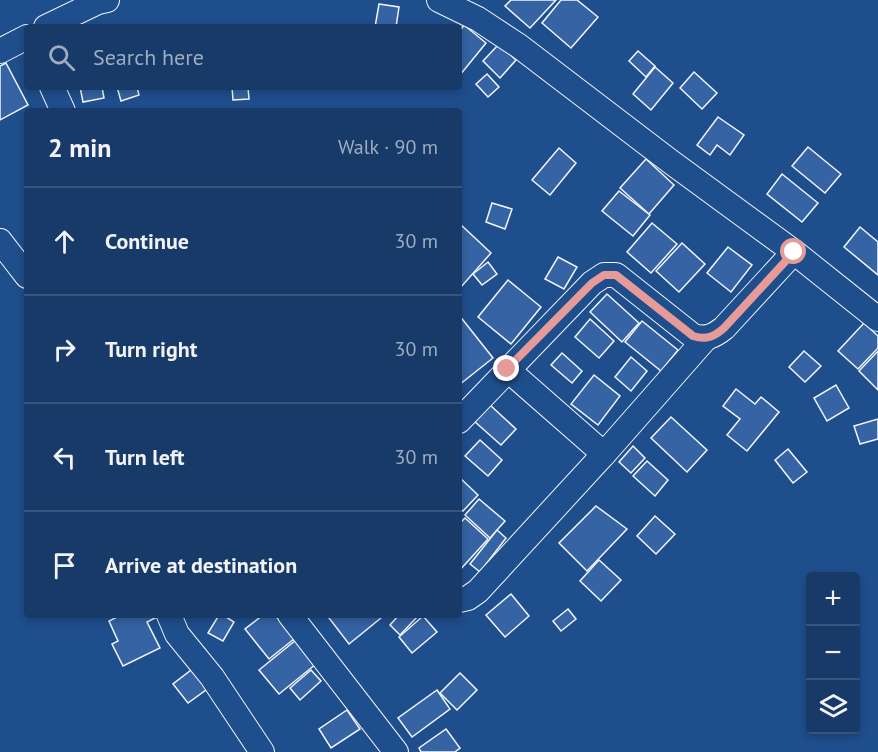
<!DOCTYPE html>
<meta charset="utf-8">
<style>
:root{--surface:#173a69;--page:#20416f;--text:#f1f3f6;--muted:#9eadc0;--line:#36547d}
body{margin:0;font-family:"PT Sans",sans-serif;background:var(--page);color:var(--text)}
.controls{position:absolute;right:18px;bottom:18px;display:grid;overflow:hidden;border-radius:6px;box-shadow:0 3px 9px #0003}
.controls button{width:54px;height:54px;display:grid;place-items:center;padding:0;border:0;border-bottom:2px solid var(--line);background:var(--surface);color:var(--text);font:30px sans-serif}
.stop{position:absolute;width:18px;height:18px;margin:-14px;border:4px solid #e69b98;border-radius:50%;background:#fff}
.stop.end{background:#e69b98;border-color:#fff;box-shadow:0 2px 6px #0008}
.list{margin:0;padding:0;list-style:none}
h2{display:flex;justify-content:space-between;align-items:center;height:78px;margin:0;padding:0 24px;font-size:26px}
h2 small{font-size:20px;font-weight:400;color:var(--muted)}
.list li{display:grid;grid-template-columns:39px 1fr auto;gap:18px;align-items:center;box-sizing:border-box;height:108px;padding:0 24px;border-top:2px solid var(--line)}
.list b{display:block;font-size:22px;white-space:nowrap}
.list em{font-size:20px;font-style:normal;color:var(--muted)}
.icon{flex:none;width:33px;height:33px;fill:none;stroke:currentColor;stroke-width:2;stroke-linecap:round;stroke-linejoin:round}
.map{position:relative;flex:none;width:878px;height:752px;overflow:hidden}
.search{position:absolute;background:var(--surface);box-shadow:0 3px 9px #0003;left:24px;top:24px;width:438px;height:66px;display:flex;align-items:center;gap:15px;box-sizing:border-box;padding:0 21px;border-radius:6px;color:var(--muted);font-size:22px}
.panel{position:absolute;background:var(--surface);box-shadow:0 3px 9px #0003;left:24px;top:108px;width:438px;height:510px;border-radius:6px}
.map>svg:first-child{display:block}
.building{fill:#3563a3;stroke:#f2f6ff;stroke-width:1.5}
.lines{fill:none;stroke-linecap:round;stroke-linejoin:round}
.minor-casing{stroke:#f2f6ff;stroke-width:26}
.minor{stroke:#1f4e8c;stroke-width:24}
.route{stroke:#e69b98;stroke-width:8}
</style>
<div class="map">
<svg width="878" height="752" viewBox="0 0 878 752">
<rect width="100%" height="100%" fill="#1f4e8c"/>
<g class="building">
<path d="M511 0H556L530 28 505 6Z"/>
<path d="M561 0H577L598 17 571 48 542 23Z"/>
<path d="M379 4 399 7 396 27H375Z"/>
<path d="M464 25 486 43 460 75 459 32Z"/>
<path d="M499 44 516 60 500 78 483 61Z"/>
<path d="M638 51 655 66 646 77 629 61Z"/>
<path d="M6 63 28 105 0 120V66Z"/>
<path d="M655 67 673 83 651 110 633 94Z"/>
<path d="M694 72 717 93 702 109 680 88Z"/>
<path d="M487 74 499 87 488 97 476 84Z"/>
<path d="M80 87H102L104 98 83 102Z"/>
<path d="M117 87H137L139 95 121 101Z"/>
<path d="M232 87H248L249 99 233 100Z"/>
<path d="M718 117 744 135 730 155 717 145 710 155 697 145Z"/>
<path d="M808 147 841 174 825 193 792 166Z"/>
<path d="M559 148 576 163 550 195 532 180Z"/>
<path d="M646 159 674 185 649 214 620 188Z"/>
<path d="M782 174 818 203 802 222 767 194Z"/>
<path d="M619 191 650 215 633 236 602 211Z"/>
<path d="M492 203 512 209 505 229 486 222Z"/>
<path d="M459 223 491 253 461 287 459 285Z"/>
<path d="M652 223 677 244 651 273 627 252Z"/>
<path d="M860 227 878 242V275L844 247Z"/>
<path d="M682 243 705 264 679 292 656 271Z"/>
<path d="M728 247 752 265 731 292 707 273Z"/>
<path d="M558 257 577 267 564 289 545 279Z"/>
<path d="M488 262 497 274 482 285 473 274Z"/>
<path d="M508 280 541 307 511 344 478 317Z"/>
<path d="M607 294 639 323 622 342 590 312Z"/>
<path d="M459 315 493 358 459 385Z"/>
<path d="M590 319 614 341 599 358 575 337Z"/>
<path d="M642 321 678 350 661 371 625 342Z"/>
<path d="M864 323 878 336V348L858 369 838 351Z"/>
<path d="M804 351 821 366 805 382 789 367Z"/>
<path d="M878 351V390L859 371Z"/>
<path d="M562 353 582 371 572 383 551 365Z"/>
<path d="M631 357 647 371 631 391 615 377Z"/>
<path d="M594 375 620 396 598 425 571 404Z"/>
<path d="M836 385 849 408 827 421 814 398Z"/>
<path d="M736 389 755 404 761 397 779 412 747 451 727 435 740 419 723 406Z"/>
<path d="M490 405 516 429 501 445 474 421Z"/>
<path d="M671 417 707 450 687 472 651 438Z"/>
<path d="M878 419V439L860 444 854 426Z"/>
<path d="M480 440 502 460 488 476 465 456Z"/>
<path d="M633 446 645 458 631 473 619 462Z"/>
<path d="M788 449 807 472 793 483 775 460Z"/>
<path d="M647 461 668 480 655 496 633 476Z"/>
<path d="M459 477 478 495 463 511 459 508Z"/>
<path d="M479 499 505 521 490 538 465 515Z"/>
<path d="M596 506 627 529 587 571 559 543Z"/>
<path d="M655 516 675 534 656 554 637 536Z"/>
<path d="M465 518 488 539 459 571V524Z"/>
<path d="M497 530 506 538 480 572 470 564Z"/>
<path d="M599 560 621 580 601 601 580 581Z"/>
<path d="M511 594 529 616 505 637 486 615Z"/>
<path d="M568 609 576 619 561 631 553 621Z"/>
<path d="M121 615H157V617L147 622 160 648 123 666 112 644 118 641 109 621Z"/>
<path d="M219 615H223L234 622 223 641 208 633Z"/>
<path d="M263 615H275L294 639 269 659 245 629Z"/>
<path d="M333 615H378L381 618 349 644 329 618Z"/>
<path d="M399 615H419L400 635 390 625Z"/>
<path d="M423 616 437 632 412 653 399 637Z"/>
<path d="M296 640 316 664 279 694 259 670Z"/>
<path d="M195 667 210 687 188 703 173 684Z"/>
<path d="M311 670 321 681 300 700 290 688Z"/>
<path d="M460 673 477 690 457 710 440 693Z"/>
<path d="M437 690 450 709 412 737 398 718Z"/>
<path d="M347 710 360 729 331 748 319 729Z"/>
<path d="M446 729 460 748 455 752H421L419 748Z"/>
</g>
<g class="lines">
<defs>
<g id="minor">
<path d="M439 0 478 19 519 46 671 162 794 252 878 319"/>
<path d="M46 27 98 2 107 0"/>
<path d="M0 51 27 37"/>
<path d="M52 87 63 111"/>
<path d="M0 241 27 276"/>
<path d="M507 369 604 454"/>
<path d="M459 421 592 283 604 275H616L693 336C706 340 714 336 724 328L794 252"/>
<path d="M459 600 468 598 478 591 604 454 706 338"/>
<path d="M169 615 177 634 212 677 262 752"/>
<path d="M290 615 396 752"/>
</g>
</defs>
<use href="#minor" class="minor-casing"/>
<use href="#minor" class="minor"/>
</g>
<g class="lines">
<path class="route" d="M507 369 592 283 604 275H616L693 336C706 340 714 337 724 328L794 252"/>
</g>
</svg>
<div class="controls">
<button>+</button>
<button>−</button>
<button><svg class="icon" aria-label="layers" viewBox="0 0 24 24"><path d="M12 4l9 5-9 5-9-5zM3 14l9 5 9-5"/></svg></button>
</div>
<div class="stop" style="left:794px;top:252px"></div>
<div class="stop end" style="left:507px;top:369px"></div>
<div class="search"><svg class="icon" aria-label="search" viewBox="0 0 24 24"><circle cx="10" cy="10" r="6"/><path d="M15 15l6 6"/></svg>Search here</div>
<section class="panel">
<h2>2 min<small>Walk · 90 m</small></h2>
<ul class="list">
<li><svg class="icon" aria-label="ahead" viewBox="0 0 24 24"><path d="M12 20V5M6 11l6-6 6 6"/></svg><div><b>Continue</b></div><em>30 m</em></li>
<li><svg class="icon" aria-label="right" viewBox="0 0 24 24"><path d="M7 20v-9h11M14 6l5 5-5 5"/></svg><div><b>Turn right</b></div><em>30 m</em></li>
<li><svg class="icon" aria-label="left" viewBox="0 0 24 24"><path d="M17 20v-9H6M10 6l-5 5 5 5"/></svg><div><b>Turn left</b></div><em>30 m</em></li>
<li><svg class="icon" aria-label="arrive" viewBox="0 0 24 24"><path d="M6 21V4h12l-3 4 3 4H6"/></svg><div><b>Arrive at destination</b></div></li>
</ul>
</section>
</div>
